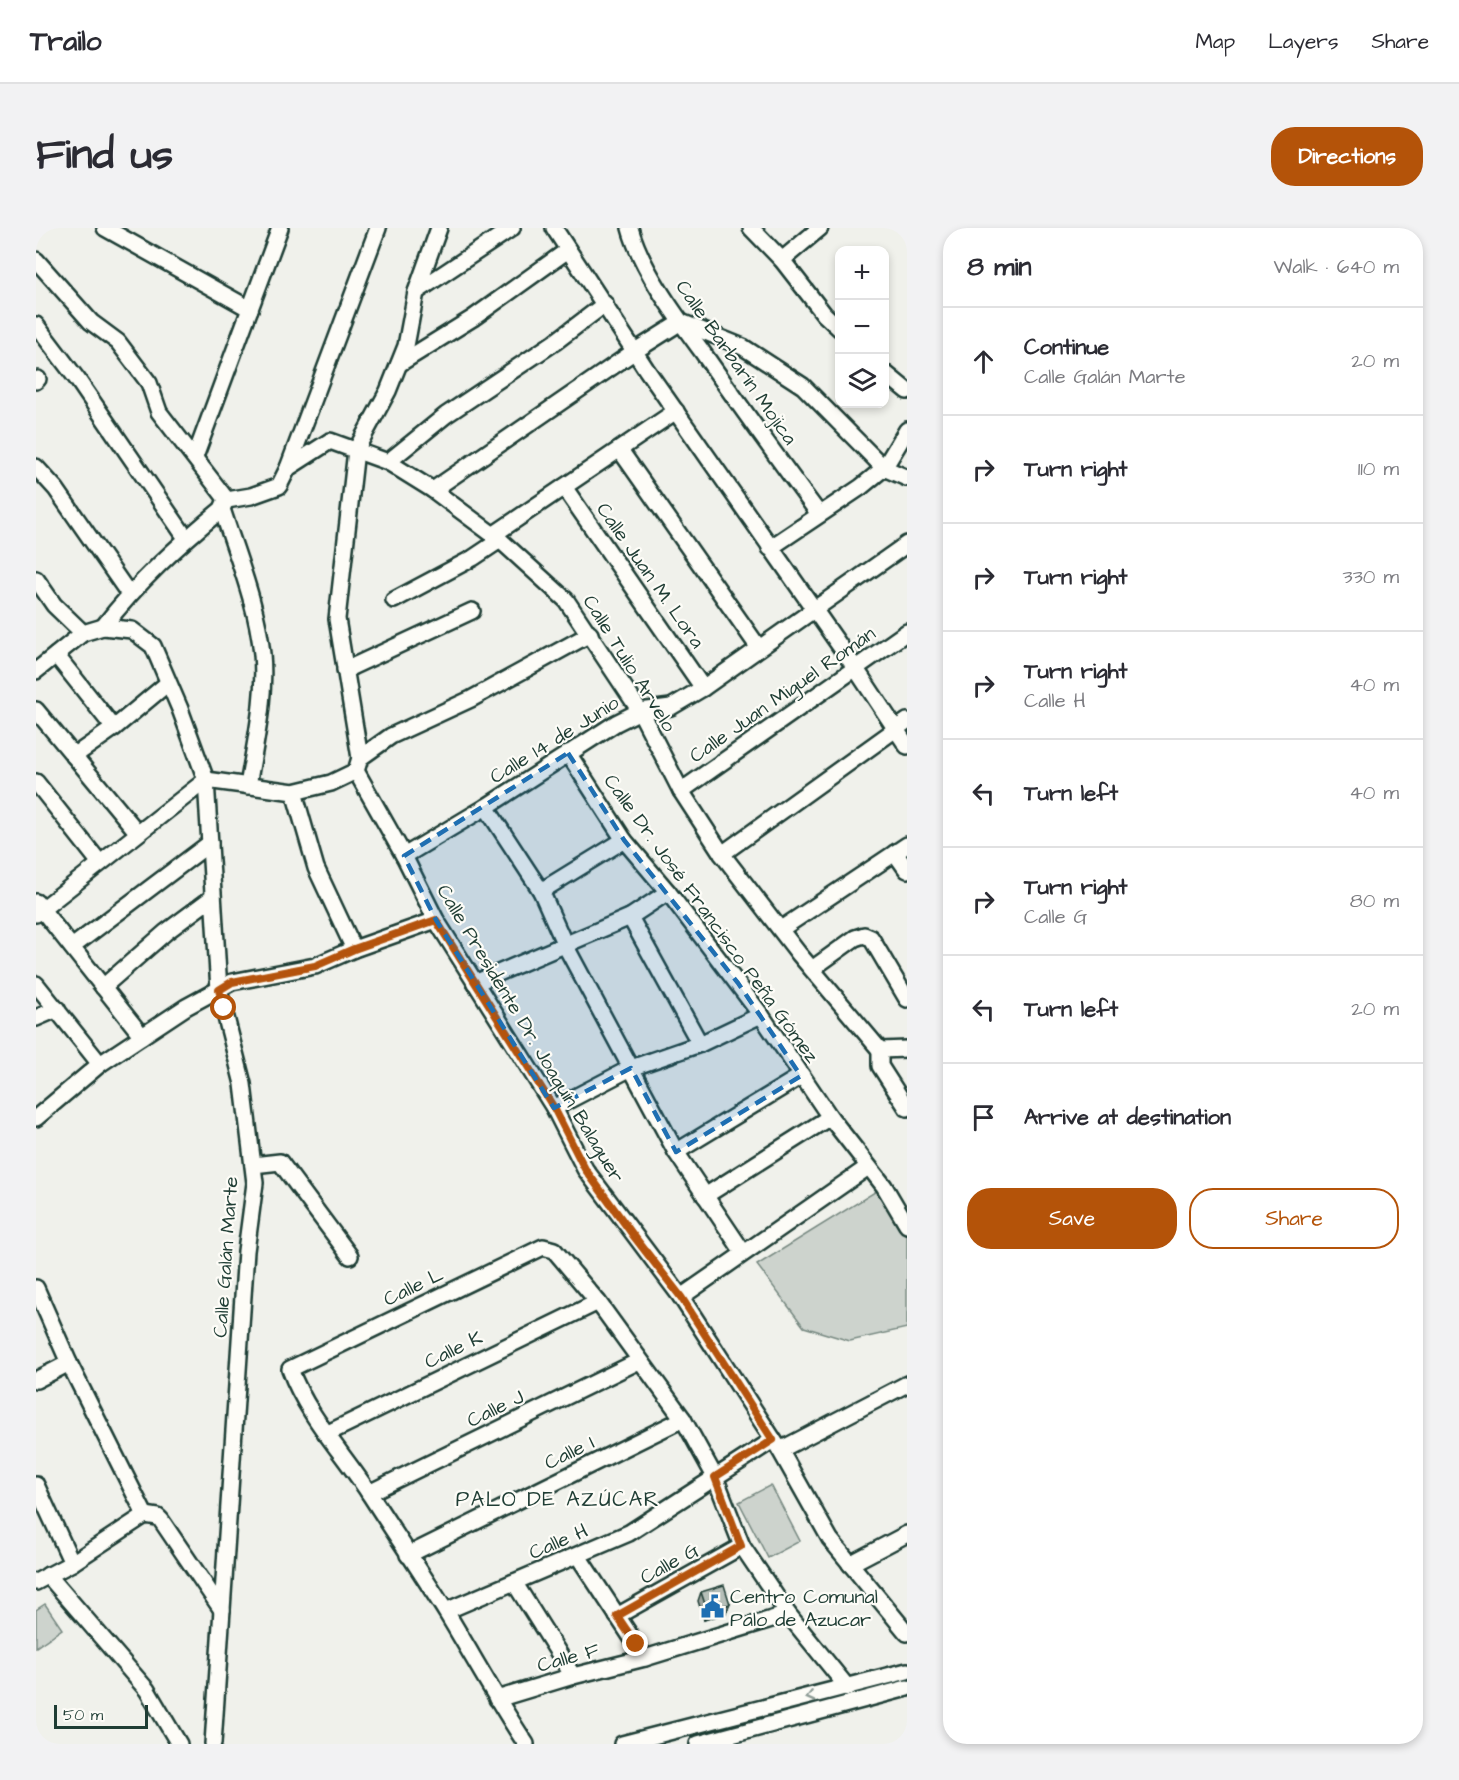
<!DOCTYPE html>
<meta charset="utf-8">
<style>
:root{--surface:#fff;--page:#f2f2f3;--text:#2b2b33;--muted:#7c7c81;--line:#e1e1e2;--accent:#b45309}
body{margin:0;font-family:"Architects Daughter",sans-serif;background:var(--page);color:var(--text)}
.controls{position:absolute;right:18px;top:18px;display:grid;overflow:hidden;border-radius:12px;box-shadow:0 3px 9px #0003}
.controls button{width:54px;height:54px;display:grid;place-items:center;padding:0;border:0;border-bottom:2px solid var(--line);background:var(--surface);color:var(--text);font:30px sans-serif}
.scale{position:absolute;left:18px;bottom:15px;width:94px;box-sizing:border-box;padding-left:6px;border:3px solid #1f3d34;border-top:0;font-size:16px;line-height:21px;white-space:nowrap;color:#1f3d34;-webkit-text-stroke:4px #fdfcf7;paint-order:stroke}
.stop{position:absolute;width:18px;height:18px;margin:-14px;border:4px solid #b45309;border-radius:50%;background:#fff}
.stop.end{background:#b45309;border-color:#fff;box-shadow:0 2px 6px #0008}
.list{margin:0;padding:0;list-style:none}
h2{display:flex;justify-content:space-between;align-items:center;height:78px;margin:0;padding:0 24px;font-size:26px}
h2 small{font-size:20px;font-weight:400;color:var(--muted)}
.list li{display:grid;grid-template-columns:39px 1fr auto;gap:18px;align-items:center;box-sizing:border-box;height:108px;padding:0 24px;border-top:2px solid var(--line)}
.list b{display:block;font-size:22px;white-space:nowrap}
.list p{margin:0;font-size:20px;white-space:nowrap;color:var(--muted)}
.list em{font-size:20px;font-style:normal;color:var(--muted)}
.actions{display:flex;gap:12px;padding:18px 24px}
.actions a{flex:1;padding:14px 0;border:2px solid var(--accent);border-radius:24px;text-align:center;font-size:21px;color:var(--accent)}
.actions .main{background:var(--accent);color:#fff}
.icon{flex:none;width:33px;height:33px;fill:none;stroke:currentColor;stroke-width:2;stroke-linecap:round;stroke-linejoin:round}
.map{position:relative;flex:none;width:871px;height:1516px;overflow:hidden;border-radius:24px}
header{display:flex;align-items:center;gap:36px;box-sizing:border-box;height:84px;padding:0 30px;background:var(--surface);border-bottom:2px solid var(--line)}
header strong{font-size:28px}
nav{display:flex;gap:33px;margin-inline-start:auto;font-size:21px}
.intro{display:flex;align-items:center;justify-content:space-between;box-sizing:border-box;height:144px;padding:0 36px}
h1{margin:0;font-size:42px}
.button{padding:15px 27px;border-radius:24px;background:var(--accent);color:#fff;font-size:21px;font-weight:700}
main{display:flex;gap:36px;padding:0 36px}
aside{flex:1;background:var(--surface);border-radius:24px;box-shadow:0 3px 9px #0003}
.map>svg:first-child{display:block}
.garden{fill:#cdd3cd;stroke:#768880;stroke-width:1.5}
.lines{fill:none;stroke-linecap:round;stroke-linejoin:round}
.minor-casing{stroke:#1f3d34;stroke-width:20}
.minor{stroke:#fdfcf7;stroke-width:15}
.wall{fill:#9da49e;stroke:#1f3d34;stroke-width:1.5}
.shaded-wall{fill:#7f8681;stroke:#1f3d34;stroke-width:1.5}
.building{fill:#b6bfb8;stroke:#1f3d34;stroke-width:1.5}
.oneway{stroke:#8e9c96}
.route{stroke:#b45309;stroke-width:8}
.marked{fill:#1f6fb2;fill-opacity:0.2;stroke:#1f6fb2;stroke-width:4.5;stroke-dasharray:12 8;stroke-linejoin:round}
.labels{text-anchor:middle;stroke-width:4.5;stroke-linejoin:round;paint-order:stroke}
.street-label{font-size:20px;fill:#1f3d34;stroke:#fdfcf7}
.poi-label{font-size:20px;fill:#1f3d34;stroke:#fdfcf7;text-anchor:start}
.neighbourhood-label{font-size:21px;letter-spacing:1.5px;fill:#1f3d34;stroke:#fdfcf7}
</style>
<header>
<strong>Trailo</strong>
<nav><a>Map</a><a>Layers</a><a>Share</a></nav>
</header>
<div class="intro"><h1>Find us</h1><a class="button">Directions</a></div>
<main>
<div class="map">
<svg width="871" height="1516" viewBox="0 0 871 1516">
<rect width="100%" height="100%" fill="#f0f1eb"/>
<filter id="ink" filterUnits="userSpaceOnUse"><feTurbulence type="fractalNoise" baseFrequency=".0167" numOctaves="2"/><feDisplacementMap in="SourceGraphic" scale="12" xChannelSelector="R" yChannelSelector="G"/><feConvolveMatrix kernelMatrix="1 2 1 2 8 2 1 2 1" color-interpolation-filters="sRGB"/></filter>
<g filter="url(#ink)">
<g class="garden">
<path d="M850 957 871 1001V1100L814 1113 768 1099 721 1037Z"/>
<path d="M735 1257 764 1313 732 1330 703 1274Z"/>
<path d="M9 1376 26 1401 0 1419V1382Z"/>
</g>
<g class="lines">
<defs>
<g id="minor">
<path d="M69 0 214 81"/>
<path d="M518 0 610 141 820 441 871 518"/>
<path d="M594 0C605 41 640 88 665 122 704 178 743 232 783 286"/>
<path d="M715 0 746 32 788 86 804 101"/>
<path d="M0 32 55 94 82 114 113 155 123 184 191 272"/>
<path d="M746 32 784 0"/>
<path d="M380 64 476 0"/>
<path d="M645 94 707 119 767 158 848 240 871 250"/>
<path d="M0 97 41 151 150 310"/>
<path d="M363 136 437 90 532 22"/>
<path d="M848 144 871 163"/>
<path d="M0 153 2 151"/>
<path d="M584 222 723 420"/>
<path d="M159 229 244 0"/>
<path d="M352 234 410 187 519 114 569 76"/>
<path d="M0 239 20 261 93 366"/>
<path d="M252 240 294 213 352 234 397 262 464 312 530 372 604 483 645 563 686 626 763 726 844 822"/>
<path d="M528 259 667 460"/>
<path d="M397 262 599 123 645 94"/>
<path d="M191 272 215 268 243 258 252 240 342 0"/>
<path d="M186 281C201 328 221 376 226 426 230 470 219 515 212 558"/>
<path d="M457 307 640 183"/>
<path d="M734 320 825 259 848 240 871 202"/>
<path d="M0 351 18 377 47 405 67 399 96 402 117 418 144 481 170 552 183 762 207 856 219 955 210 1023 177 1516"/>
<path d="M358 372 437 330 464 312"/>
<path d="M67 399C103 353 141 318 186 281L189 274"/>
<path d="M20 427 78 500"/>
<path d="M309 442 436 383"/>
<path d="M0 443 47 405"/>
<path d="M0 482 102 605"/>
<path d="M532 525 588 612 632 664 725 787 794 889 848 958 871 997"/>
<path d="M38 528 78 500 132 455"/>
<path d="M324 530 301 391 320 222 352 163 370 118 380 64 403 0"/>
<path d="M320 543 368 628 400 692 518 880 549 941 645 1069 744 1222 794 1311 871 1405"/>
<path d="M0 554 64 635"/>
<path d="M645 563 871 404"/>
<path d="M258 564 280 640 318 721"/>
<path d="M450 579 505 663 529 717 640 924 707 1024"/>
<path d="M859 625 871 642"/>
<path d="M686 626 871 493"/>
<path d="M368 628 450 579 580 495 604 483 635 479 667 460 871 316"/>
<path d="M505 663 588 612"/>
<path d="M0 674 106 808"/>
<path d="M0 686 170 552 258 564 295 555 320 543 324 530 355 508 435 471 554 406"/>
<path d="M594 689 664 816"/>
<path d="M745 701 871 617"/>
<path d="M36 719 174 615"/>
<path d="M776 741 819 710 828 707 835 710 871 771"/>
<path d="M439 755 594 689 632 664"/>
<path d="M0 756 64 836"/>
<path d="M67 759 130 704 177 669"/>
<path d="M0 790 21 781"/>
<path d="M844 822V838L871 880"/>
<path d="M844 822 871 821"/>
<path d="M518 880 595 840 664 816 725 787"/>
<path d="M0 890 64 836 150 779 196 754 279 738 318 721 400 692"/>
<path d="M640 924 765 848"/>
<path d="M217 937 244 934 314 1028"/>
<path d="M669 968 794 889"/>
<path d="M0 1060 33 1135 109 1287"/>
<path d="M645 1069 832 939"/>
<path d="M0 1152 33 1135"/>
<path d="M290 1206 562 1074"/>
<path d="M744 1222 871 1156"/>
<path d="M0 1257 36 1335"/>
<path d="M333 1265 603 1133"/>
<path d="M372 1327 647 1191"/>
<path d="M542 1328 609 1430"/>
<path d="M814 1336 871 1306"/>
<path d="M12 1347 111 1462 143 1516"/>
<path d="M0 1354 36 1335 109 1287 122 1289 125 1292 186 1382"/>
<path d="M478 1354 537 1448"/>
<path d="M410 1383 593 1305 737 1212"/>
<path d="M581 1388 706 1318"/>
<path d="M461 1471 537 1448 609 1430 752 1386"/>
<path d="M490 1516C462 1474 438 1430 412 1387 387 1347 360 1307 335 1268 308 1226 271 1188 254 1141L507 1019 518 1022 562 1074 647 1191 679 1249 706 1318 752 1386 812 1460"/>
<path d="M586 1516 871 1443"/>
<path d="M662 1516 871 1460"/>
</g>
</defs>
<use href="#minor" class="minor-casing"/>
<use href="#minor" class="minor"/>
</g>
<path class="wall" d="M665 1364 694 1376 690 1385 668 1392 662 1373Z"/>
<path class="shaded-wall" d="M694 1376 690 1385 668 1392 671 1382Z"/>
<path class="building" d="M688 1357 694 1376 671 1382 665 1364Z"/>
<defs><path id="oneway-chevron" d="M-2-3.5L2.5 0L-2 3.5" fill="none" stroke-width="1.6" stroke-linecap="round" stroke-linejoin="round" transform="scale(1.5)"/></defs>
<use class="oneway" href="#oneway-chevron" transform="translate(774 1469) rotate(166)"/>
</g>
<g class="lines" filter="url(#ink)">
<path class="route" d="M188 780 183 762 196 754 279 738 318 721 400 692 518 880 549 941 597 1007 645 1069 737 1212 679 1249 705 1318 581 1388 600 1416"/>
</g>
<path class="marked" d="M532 525 588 612 702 755 765 848 640 924 595 840 518 880 400 692 368 628Z"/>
<defs>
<symbol id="civic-bare" viewBox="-9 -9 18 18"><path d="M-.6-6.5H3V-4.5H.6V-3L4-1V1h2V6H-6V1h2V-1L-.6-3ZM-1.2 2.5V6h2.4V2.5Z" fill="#1f6fb2" stroke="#fdfcf7" stroke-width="2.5" paint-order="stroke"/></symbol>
</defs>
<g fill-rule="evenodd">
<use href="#civic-bare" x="660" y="1362" width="33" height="33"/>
</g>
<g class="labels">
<g class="street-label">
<text transform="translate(701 134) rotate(55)" y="7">Calle Barbarín Mojica</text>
<text transform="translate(615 347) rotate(55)" y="7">Calle Juan M. Lora</text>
<text transform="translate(594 435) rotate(58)" y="7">Calle Tulio Arvelo</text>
<text transform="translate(746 466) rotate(-35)" y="7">Calle Juan Miguel Román</text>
<text transform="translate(518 511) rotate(-32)" y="7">Calle 14 de Junio</text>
<text transform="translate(676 690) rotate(54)" y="7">Calle Dr. José Francisco Peña Gómez</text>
<text transform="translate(495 805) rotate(59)" y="7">Calle Presidente Dr. Joaquín Balaguer</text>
<text transform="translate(189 1029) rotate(-86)" y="7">Calle Galán Marte</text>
<text transform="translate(377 1058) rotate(-26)" y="7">Calle L</text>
<text transform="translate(417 1121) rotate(-26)" y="7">Calle K</text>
<text transform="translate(459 1180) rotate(-26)" y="7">Calle J</text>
<text transform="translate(533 1224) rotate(-26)" y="7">Calle I</text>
<text transform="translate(522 1313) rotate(-23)" y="7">Calle H</text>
<text transform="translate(633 1335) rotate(-29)" y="7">Calle G</text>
<text transform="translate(532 1429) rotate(-15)" y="7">Calle F</text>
</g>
<g class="poi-label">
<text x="694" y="1375">Centro Comunal<tspan x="694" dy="23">Palo de Azucar</tspan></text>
</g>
<g class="neighbourhood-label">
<text x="522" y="1278">PALO DE AZÚCAR</text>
</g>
</g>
</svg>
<div class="controls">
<button>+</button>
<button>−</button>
<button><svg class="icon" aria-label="layers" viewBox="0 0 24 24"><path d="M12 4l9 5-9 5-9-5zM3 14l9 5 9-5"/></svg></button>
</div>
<div class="scale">50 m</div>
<div class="stop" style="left:188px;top:780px"></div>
<div class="stop end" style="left:600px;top:1416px"></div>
</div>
<aside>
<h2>8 min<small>Walk · 640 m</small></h2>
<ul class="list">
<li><svg class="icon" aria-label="ahead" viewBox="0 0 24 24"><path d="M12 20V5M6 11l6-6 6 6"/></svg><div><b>Continue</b><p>Calle Galán Marte</p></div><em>20 m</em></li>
<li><svg class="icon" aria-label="right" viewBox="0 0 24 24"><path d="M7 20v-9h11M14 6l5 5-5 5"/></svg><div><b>Turn right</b></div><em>110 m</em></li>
<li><svg class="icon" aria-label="right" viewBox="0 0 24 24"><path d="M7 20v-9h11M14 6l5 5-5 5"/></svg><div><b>Turn right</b></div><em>330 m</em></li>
<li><svg class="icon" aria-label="right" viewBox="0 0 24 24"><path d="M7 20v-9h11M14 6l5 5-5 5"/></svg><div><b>Turn right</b><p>Calle H</p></div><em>40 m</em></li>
<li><svg class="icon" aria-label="left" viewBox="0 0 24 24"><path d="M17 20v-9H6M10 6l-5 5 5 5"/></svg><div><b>Turn left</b></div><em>40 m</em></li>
<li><svg class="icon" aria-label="right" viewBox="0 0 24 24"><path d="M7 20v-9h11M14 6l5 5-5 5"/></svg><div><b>Turn right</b><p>Calle G</p></div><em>80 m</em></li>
<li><svg class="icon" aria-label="left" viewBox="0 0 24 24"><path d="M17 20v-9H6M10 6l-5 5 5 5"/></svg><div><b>Turn left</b></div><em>20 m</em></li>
<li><svg class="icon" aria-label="arrive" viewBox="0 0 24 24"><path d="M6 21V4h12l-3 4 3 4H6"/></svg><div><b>Arrive at destination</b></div></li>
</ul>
<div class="actions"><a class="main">Save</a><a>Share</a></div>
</aside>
</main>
